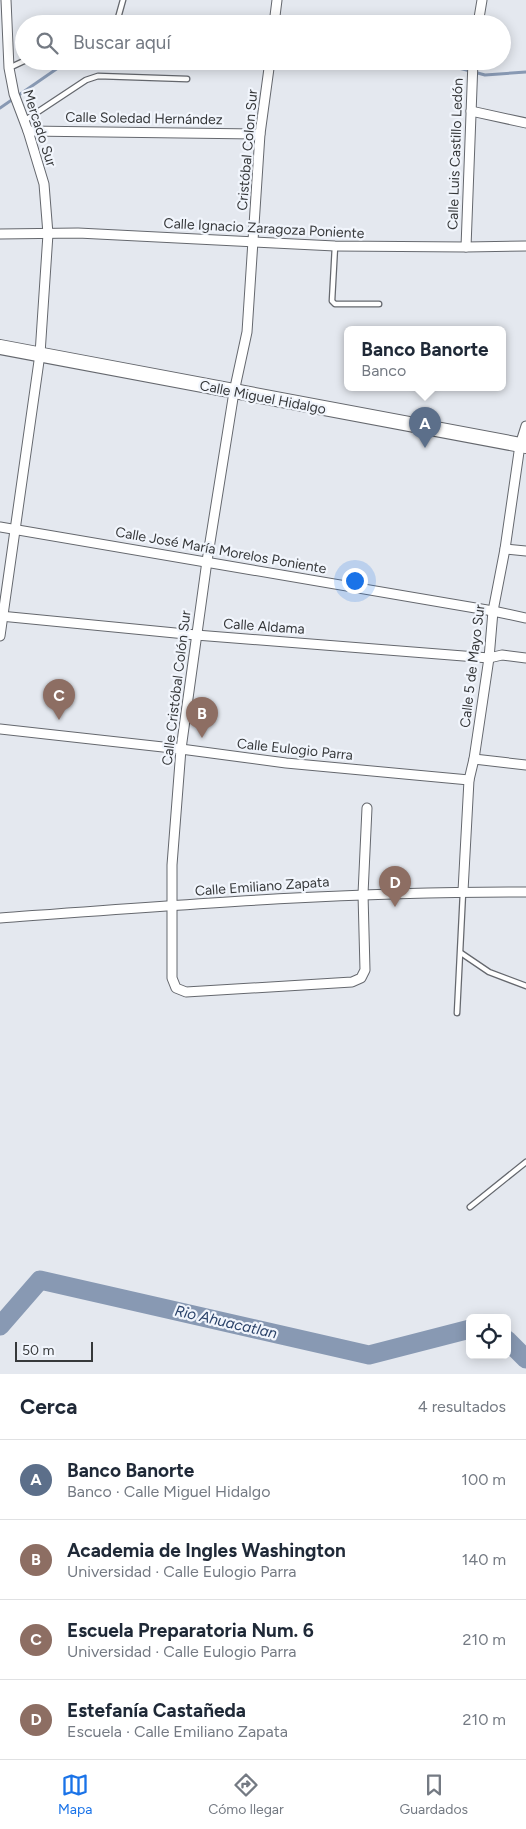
<!DOCTYPE html>
<html lang="es">
<meta charset="utf-8">
<style>
:root{--surface:#fff;--page:#f6f6f7;--text:#1f2937;--muted:#747a83;--line:#e0e1e3;--accent:#1a73e8}
body{margin:0;font-family:Figtree,sans-serif;background:var(--page);color:var(--text)}
.controls{position:absolute;right:15px;bottom:15px;display:grid;overflow:hidden;border-radius:8px;box-shadow:0 2px 12px #0003}
.controls button{width:45px;height:45px;display:grid;place-items:center;padding:0;border:0;border-bottom:1px solid var(--line);background:var(--surface);color:var(--text);font:25px sans-serif}
.scale{position:absolute;left:15px;bottom:12px;width:78px;box-sizing:border-box;padding-left:5px;border:2px solid #36383a;border-top:0;font-size:14px;line-height:18px;white-space:nowrap;color:#36383a;-webkit-text-stroke:4px #f1f5fc;paint-order:stroke}
.you{position:absolute;left:354px;top:580px;width:18px;height:18px;margin:-12px;border:4px solid #fff;border-radius:50%;background:#1a73e8;box-shadow:0 0 0 8px #1a73e833}
.badge{display:grid;place-items:center;width:32px;height:32px;border-radius:50%;background:var(--accent);color:#fff;font-size:16px;font-weight:700}
.pin{position:absolute;translate:-50% -41px;filter:drop-shadow(0 1px 2px #0008)}
.pin::after{content:'';position:absolute;top:26px;width:18px;height:15px;background:inherit;clip-path:polygon(0 0,100% 0,50% 100%)}
.popup{position:absolute;left:344px;top:326px;width:162px;height:65px;box-sizing:border-box;display:grid;place-content:center;border-radius:8px;background:var(--surface);filter:drop-shadow(0 1px 4px #0005);font-size:16px;white-space:nowrap;color:var(--muted)}
.popup b{font-size:19px;color:var(--text)}
.popup::after{content:'';position:absolute;left:50%;top:100%;margin-left:-10px;border:10px solid transparent;border-top-color:var(--surface)}
.list{margin:0;padding:0;list-style:none}
h2{display:flex;justify-content:space-between;align-items:center;height:65px;margin:0;padding:0 20px;font-size:21px}
h2 small{font-size:16px;font-weight:400;color:var(--muted)}
.list li{display:grid;grid-template-columns:32px 1fr auto;gap:15px;align-items:center;box-sizing:border-box;height:80px;padding:0 20px;border-top:1px solid var(--line)}
.list b{display:block;font-size:19px;white-space:nowrap}
.list p{margin:0;font-size:16px;white-space:nowrap;color:var(--muted)}
.list em{font-size:16px;font-style:normal;color:var(--muted)}
.icon{flex:none;width:28px;height:28px;fill:none;stroke:currentColor;stroke-width:2;stroke-linecap:round;stroke-linejoin:round}
.map{position:relative;flex:none;width:526px;height:1374px;overflow:hidden}
.search{position:absolute;background:var(--surface);box-shadow:0 2px 12px #0003;left:15px;right:15px;top:15px;height:55px;display:flex;align-items:center;gap:12px;box-sizing:border-box;padding:0 18px;border-radius:28px;color:var(--muted);font-size:19px}
.sheet{height:385px;background:var(--surface)}
nav{display:flex;justify-content:space-around;align-items:center;box-sizing:border-box;height:70px;border-top:1px solid var(--line);background:var(--surface);font-size:14px;color:var(--muted)}
nav a{display:grid;justify-items:center;gap:2px}
nav .on{color:var(--accent)}
.map>svg:first-child{display:block}
.lines{fill:none;stroke-linecap:round;stroke-linejoin:round}
.stream{stroke:#8899b3;stroke-width:3}
.river{stroke:#8899b3;stroke-width:19}
.lane-casing{stroke:#65686e;stroke-width:7}
.street-casing{stroke:#65686e;stroke-width:11}
.primary-casing{stroke:#65686e;stroke-width:16}
.lane{stroke:#fff;stroke-width:4.5}
.street{stroke:#fff;stroke-width:9}
.primary{stroke:#fff;stroke-width:14}
.labels{text-anchor:middle;stroke-width:4.5;stroke-linejoin:round;paint-order:stroke}
.street-label{font-size:14px;fill:#36383a;stroke:#f1f5fc}
.water-label{font-size:15px;font-style:italic;fill:#2a4269;stroke:#f1f5fc}
</style>
<div class="map">
<svg width="526" height="1374" viewBox="0 0 526 1374">
<rect width="100%" height="100%" fill="#e4e8ef"/>
<g class="lines">
<g class="stream">
<path d="M433 61 485 75 526 72"/>
<path d="M0 108 68 61"/>
</g>
<g class="river">
<path d="M0 1326 40 1280 369 1355 470 1329"/>
<path d="M507 1340 526 1359"/>
</g>
<defs>
<g id="lane">
<path d="M110 24 118 18 123 0"/>
<path d="M9 68 24 61"/>
<path d="M24 121 86 80 98 76 187 79"/>
<path d="M335 246 332 301 335 304H379"/>
<path d="M461 953 489 972 526 986"/>
<path d="M457 1013 463 892"/>
<path d="M470 1207 526 1162"/>
</g>
<g id="street">
<path d="M274 24 277 0"/>
<path d="M478 24 482 0"/>
<path d="M270 61 260 134 247 332 234 392 207 561 181 749 172 865V978L176 988 186 992 352 982 361 978 365 970 363 894 367 808"/>
<path d="M471 111 526 123"/>
<path d="M28 131 260 134"/>
<path d="M0 234 78 233 335 246 466 247 526 246"/>
<path d="M466 247 473 61"/>
<path d="M0 527 493 611 526 618"/>
<path d="M505 549 526 551"/>
<path d="M0 616 196 635 489 658 502 655 526 658"/>
<path d="M0 636 40 354 48 234 44 184 28 131 14 94 9 68 6 0"/>
<path d="M0 729 181 749 286 763 469 780"/>
<path d="M474 759 526 765"/>
<path d="M463 891 469 780 474 759 489 658 493 611 505 549 520 445 526 426"/>
<path d="M0 918C175 905 350 891 526 892"/>
</g>
<path id="primary" d="M0 347 526 446"/>
</defs>
<use href="#lane" class="lane-casing"/>
<use href="#street" class="street-casing"/>
<use href="#primary" class="primary-casing"/>
<use href="#lane" class="lane"/>
<use href="#street" class="street"/>
<use href="#primary" class="primary"/>
</g>
<g class="labels">
<g class="street-label">
<text transform="translate(144 118) rotate(1)" y="5">Calle Soledad Hernández</text>
<text transform="translate(40 128) rotate(72)" y="5">Mercado Sur</text>
<text transform="translate(247 150) rotate(-85)" y="5">Cristóbal Colon Sur</text>
<text transform="translate(455 154) rotate(-88)" y="5">Calle Luis Castillo Ledón</text>
<text transform="translate(264 228) rotate(3)" y="5">Calle Ignacio Zaragoza Poniente</text>
<text transform="translate(263 397) rotate(11)" y="5">Calle Miguel Hidalgo</text>
<text transform="translate(221 550) rotate(10)" y="5">Calle José María Morelos Poniente</text>
<text transform="translate(264 626) rotate(4)" y="5">Calle Aldama</text>
<text transform="translate(472 666) rotate(-83)" y="5">Calle 5 de Mayo Sur</text>
<text transform="translate(176 688) rotate(-83)" y="5">Calle Cristóbal Colón Sur</text>
<text transform="translate(295 749) rotate(6)" y="5">Calle Eulogio Parra</text>
<text transform="translate(262 886) rotate(-4)" y="5">Calle Emiliano Zapata</text>
</g>
<g class="water-label">
<text transform="translate(226 1322) rotate(13)" y="5">Rio Ahuacatlan</text>
</g>
</g>
</svg>
<div class="controls">
<button><svg class="icon" aria-label="locate" viewBox="0 0 24 24"><circle cx="12" cy="12" r="6"/><path d="M12 2v4M12 18v4M2 12h4M18 12h4"/></svg></button>
</div>
<div class="scale">50 m</div>
<div class="you"></div>
<div class="pin badge" style="left:425px;top:448px;background:#5c6f8a">A</div>
<div class="popup"><b>Banco Banorte</b>Banco</div>
<div class="pin badge" style="left:202px;top:738px;background:#8d6e63">B</div>
<div class="pin badge" style="left:59px;top:720px;background:#8d6e63">C</div>
<div class="pin badge" style="left:395px;top:907px;background:#8d6e63">D</div>
<div class="search"><svg class="icon" aria-label="search" viewBox="0 0 24 24"><circle cx="10" cy="10" r="6"/><path d="M15 15l6 6"/></svg>Buscar aquí</div>
</div>
<section class="sheet">
<h2>Cerca<small>4 resultados</small></h2>
<ul class="list">
<li><span class="badge" style="background:#5c6f8a">A</span><div><b>Banco Banorte</b><p>Banco · Calle Miguel Hidalgo</p></div><em>100 m</em></li>
<li><span class="badge" style="background:#8d6e63">B</span><div><b>Academia de Ingles Washington</b><p>Universidad · Calle Eulogio Parra</p></div><em>140 m</em></li>
<li><span class="badge" style="background:#8d6e63">C</span><div><b>Escuela Preparatoria Num. 6</b><p>Universidad · Calle Eulogio Parra</p></div><em>210 m</em></li>
<li><span class="badge" style="background:#8d6e63">D</span><div><b>Estefanía Castañeda</b><p>Escuela · Calle Emiliano Zapata</p></div><em>210 m</em></li>
</ul>
</section>
<nav>
<a class="on"><svg class="icon" aria-label="map" viewBox="0 0 24 24"><path d="M3 6l6-2 6 2 6-2v14l-6 2-6-2-6 2zM9 4v14M15 6v14"/></svg>Mapa</a>
<a><svg class="icon" aria-label="directions" viewBox="0 0 24 24"><path d="M12 3l9 9-9 9-9-9zM9 14v-3h6M13 9l2 2-2 2"/></svg>Cómo llegar</a>
<a><svg class="icon" aria-label="saved" viewBox="0 0 24 24"><path d="M7 4h10v16l-5-4-5 4z"/></svg>Guardados</a>
</nav>
